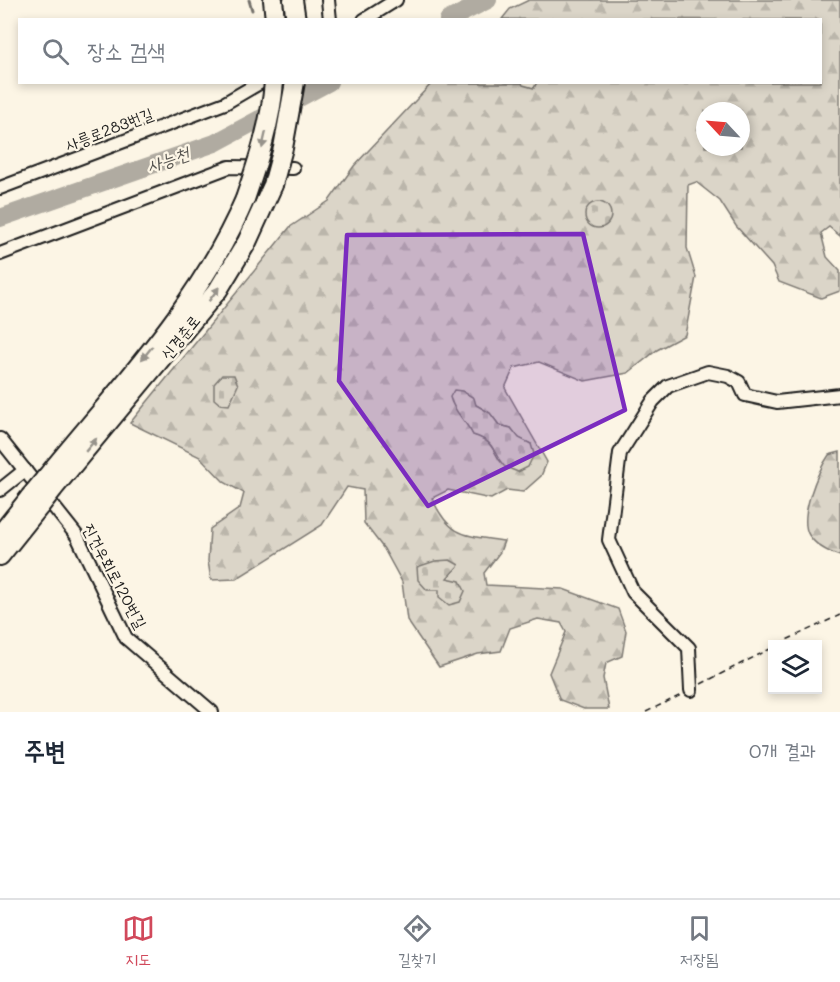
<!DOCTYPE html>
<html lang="ko">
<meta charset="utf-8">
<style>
:root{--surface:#fff;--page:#f6f6f7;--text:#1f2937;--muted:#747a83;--line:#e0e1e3;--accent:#d1495b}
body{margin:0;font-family:Mali,"Poor Story",sans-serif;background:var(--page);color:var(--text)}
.controls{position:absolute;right:18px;bottom:18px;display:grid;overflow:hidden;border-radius:0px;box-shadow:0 3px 9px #0003}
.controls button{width:54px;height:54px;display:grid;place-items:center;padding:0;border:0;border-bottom:2px solid var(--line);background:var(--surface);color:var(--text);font:30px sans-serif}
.compass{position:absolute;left:696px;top:102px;width:54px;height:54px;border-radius:50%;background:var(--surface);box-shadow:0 3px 9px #0003;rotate:296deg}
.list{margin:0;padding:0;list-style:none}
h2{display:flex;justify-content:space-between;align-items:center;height:78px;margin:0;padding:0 24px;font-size:26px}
h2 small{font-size:20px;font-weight:400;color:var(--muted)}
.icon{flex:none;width:33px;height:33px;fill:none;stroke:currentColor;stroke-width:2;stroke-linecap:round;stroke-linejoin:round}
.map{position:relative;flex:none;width:840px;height:712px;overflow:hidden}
.search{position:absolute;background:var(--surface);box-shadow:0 3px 9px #0003;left:18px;right:18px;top:18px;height:66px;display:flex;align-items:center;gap:15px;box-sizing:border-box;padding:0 21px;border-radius:0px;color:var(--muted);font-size:22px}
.sheet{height:186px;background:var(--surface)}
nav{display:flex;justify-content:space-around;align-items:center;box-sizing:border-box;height:84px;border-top:2px solid var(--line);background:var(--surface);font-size:16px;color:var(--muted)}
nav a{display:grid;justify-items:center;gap:3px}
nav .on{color:var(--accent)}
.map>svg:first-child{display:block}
.forest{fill:url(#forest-firs);stroke:#7c7872;stroke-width:1.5;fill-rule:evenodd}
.cemetery{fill:url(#cemetery-stones);stroke:#7c7872;stroke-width:1.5}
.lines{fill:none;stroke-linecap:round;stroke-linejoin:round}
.stream{stroke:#75726c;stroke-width:3}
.river{stroke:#b0aba1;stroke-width:18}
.minor-casing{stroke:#1c1c1c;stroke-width:16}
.highway-casing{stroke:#1c1c1c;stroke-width:22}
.path{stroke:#1c1c1c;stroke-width:1.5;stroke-dasharray:6 4.5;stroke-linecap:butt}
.minor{stroke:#fcf5e5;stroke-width:12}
.highway{stroke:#fcf5e5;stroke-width:18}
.highway-bridge-casing{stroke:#1c1c1c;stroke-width:22;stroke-linecap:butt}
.highway-bridge{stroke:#fcf5e5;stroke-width:18}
.oneway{fill:#97938b}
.marked{fill:#7b2cbf;fill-opacity:0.2;stroke:#7b2cbf;stroke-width:4.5;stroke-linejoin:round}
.labels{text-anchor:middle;stroke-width:4.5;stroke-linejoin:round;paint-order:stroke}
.street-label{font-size:16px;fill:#1c1c1c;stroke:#fcf5e5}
.water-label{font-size:18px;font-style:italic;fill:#575551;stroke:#fcf5e5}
</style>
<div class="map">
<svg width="840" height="712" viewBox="0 0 840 712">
<defs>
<pattern id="forest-firs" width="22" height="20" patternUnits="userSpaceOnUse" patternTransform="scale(1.5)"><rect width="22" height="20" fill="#dbd5c8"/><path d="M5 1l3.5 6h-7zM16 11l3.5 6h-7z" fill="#bbb6ab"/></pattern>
<pattern id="cemetery-stones" width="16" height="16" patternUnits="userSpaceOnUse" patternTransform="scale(1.5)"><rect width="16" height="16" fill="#dbd5c8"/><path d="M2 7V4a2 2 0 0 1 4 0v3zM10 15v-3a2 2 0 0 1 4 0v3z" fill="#bbb6ab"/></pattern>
</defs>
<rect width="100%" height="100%" fill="#fcf5e5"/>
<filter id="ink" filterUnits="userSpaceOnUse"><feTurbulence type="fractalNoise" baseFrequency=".0167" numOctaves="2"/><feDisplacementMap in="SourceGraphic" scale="12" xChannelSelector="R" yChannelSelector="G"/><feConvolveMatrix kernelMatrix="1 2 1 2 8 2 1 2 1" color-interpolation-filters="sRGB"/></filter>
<g filter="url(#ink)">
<g class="forest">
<path d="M529 0H840V236L829 227 821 233 827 257 840 271V291L821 298 779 282 772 266 736 226 720 201 696 182 688 185 687 248 696 277 685 335 657 350 628 373 585 381 539 362 514 368 505 388 547 462 541 476 523 492 507 490 491 499 448 490 432 498C450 538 465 535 504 541L500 552 484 573 486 585 563 589 618 609 626 631 622 656 606 663 603 678 609 709H584L560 700 549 673 566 632 561 623 538 619 510 628 501 651 478 654 439 667 407 620 402 582 384 549 364 523 363 490 347 487 322 525 236 579 211 580 208 561 210 529 240 508 244 493 224 482 200 457 130 423 290 227 329 201 354 166 432 83H522L523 85 534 88 537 82H820V20L502 19 510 9ZM705 111H741V147H705ZM476 405 490 413 499 425 511 428 518 438 531 444 505 466 486 439 473 435 466 420Z"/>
<path d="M840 452V556C828 552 816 546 809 535 798 517 818 471 829 455Z"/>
</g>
<g class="cemetery">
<circle cx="598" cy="215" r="13"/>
<path d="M222 375H234L238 385 229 405 220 404 214 399V384Z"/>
<path d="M454 390 462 391 474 398 476 405 490 413 499 425 511 428 519 438 531 444 534 454 528 467 518 472C514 470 507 468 504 466 490 451 498 443 473 435 466 421 453 411 450 397Z"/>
<path d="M450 560 459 565 447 578 460 581 465 591 460 602 449 605 439 597V590H427L418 580 417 567 435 561Z"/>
</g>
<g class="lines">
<path class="stream" d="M249 0 252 10"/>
<g class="river">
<path d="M448 20 488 0"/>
<path d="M0 218 215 143 329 82"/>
</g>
<defs>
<g id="minor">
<path d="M328 0 330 20"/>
<path d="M364 20 396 0"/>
<path d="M0 188 225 103 261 82"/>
<path d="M0 254 229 167 293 168"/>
<path d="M0 439 77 536 126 638 212 712"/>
<path d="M0 490 25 470"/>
<path d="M691 690 689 648 633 592 609 540 620 453 653 401 668 386 708 372 728 376 739 382 745 395 777 402 840 395"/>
</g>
<g id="highway">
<path d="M273 0 275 20"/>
<path d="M293 0 296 20"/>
<path d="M44 480C116 391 200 305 245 199"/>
<path d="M53 489 218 290 247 242 273 185"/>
<path d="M0 535 30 497"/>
<path d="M0 556 40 506"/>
</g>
</defs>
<use href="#minor" class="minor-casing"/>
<use href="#highway" class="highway-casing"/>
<g class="path">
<path d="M778 644 840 615"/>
<path d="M701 684 772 648"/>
<path d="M646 712 681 695"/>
</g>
<use href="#minor" class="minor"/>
<use href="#highway" class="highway"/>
<defs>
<g id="highway-bridge">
<path d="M273 185 283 148 295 82"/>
<path d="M245 199C258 161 271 123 274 82"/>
<path d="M30 497 44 480"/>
<path d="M40 506 53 489"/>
</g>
</defs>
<use href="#highway-bridge" class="highway-bridge-casing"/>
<use href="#highway-bridge" class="highway-bridge"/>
</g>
<defs><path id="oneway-solid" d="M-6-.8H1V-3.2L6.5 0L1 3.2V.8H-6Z" transform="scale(1.5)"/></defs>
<g class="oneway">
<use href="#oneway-solid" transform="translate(264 140) rotate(103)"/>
<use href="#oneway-solid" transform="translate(214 294) rotate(-54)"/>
<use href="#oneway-solid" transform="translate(147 353) rotate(129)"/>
<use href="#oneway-solid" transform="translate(91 445) rotate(-50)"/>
</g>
</g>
<path class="marked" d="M583 234 625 410 428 506 339 381 347 235Z"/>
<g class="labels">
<g class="street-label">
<text transform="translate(109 129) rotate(-21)" y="6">사릉로283번길</text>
<text transform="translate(180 337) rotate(-51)" y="6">신경춘로</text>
<text transform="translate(115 576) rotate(62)" y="6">진건우회로120번길</text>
</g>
<g class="water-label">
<text transform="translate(168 160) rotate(-19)" y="6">사능천</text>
</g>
</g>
</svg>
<div class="controls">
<button><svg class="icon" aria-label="layers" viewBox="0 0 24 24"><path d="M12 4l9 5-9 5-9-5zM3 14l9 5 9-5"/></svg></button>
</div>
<svg class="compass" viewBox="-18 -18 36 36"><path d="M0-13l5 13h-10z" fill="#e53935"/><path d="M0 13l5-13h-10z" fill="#747a83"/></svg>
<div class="search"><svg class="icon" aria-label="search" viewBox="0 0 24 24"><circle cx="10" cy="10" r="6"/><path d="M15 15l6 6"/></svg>장소 검색</div>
</div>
<section class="sheet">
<h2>주변<small>0개 결과</small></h2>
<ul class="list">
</ul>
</section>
<nav>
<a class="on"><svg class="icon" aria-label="map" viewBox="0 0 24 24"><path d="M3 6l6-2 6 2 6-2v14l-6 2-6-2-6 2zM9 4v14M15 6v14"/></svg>지도</a>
<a><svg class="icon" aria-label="directions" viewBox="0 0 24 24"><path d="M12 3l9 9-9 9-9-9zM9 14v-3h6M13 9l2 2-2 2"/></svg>길찾기</a>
<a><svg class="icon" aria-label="saved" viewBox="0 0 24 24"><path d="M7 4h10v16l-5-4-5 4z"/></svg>저장됨</a>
</nav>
